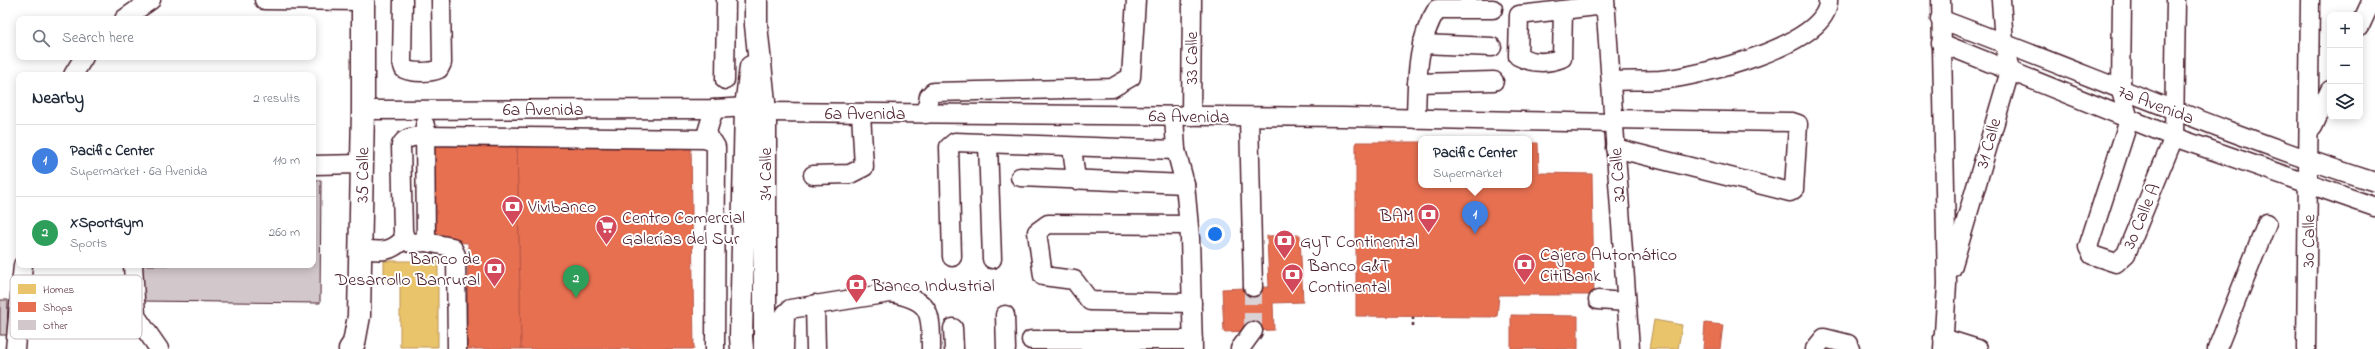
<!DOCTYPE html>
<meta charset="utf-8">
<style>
:root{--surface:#fff;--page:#f6f6f7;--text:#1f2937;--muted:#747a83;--line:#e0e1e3;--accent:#b45309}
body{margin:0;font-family:"Indie Flower",sans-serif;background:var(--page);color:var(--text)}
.controls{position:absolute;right:12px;top:12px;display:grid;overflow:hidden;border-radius:8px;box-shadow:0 2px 10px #0003}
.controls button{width:36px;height:36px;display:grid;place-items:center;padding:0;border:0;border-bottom:1px solid var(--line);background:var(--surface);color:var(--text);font:20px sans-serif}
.you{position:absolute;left:1215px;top:234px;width:14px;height:14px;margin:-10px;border:3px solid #fff;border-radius:50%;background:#1a73e8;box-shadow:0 0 0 6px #1a73e833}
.badge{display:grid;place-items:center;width:26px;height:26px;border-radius:50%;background:var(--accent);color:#fff;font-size:13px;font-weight:700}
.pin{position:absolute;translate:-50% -33px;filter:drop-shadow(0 1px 2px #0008)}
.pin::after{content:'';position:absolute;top:21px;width:14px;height:12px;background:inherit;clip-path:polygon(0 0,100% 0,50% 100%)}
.popup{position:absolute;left:1418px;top:136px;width:114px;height:52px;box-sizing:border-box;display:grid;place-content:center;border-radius:8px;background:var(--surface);filter:drop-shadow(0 1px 3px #0005);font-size:13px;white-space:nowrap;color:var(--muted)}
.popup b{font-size:15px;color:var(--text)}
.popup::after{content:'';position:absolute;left:50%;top:100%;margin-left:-8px;border:8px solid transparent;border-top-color:var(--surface)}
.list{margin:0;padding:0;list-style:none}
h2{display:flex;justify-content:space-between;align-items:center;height:52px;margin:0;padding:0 16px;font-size:17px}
h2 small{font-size:13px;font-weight:400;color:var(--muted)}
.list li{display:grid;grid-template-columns:26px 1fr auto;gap:12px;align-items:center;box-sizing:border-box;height:72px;padding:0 16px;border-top:1px solid var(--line)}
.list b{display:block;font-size:15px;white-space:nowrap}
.list p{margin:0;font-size:13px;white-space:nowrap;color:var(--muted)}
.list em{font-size:13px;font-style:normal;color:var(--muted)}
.icon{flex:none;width:22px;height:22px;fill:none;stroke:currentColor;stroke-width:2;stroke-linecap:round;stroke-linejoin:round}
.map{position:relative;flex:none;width:2375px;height:349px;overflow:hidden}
.search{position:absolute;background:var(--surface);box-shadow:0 2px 10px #0003;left:16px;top:16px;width:300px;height:44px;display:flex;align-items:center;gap:10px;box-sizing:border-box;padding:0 14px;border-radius:8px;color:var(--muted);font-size:15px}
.panel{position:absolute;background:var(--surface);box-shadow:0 2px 10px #0003;left:16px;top:72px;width:300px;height:196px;border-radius:8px}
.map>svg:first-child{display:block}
.homes{fill:#e9c46a;stroke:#b99257}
.shops{fill:#e76f51;stroke:#b85746}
.building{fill:#d2c7cb;stroke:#4a1f2b}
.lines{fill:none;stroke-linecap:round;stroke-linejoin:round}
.minor-tunnel{stroke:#dbd2d5;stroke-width:18;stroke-dasharray:18 9;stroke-linecap:butt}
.minor-casing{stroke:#4a1f2b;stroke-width:21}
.major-casing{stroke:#4a1f2b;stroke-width:25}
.path{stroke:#4a1f2b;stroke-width:2.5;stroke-dasharray:3 3;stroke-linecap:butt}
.minor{stroke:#fff;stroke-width:18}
.major{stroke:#fff;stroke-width:22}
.labels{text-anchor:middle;stroke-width:4;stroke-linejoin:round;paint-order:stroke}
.street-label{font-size:18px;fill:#4a1f2b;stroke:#fff}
.poi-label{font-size:18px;fill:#4a1f2b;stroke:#fff;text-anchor:start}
.key{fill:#fff;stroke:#c9bcbf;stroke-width:1}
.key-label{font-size:11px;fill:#4a1f2b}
</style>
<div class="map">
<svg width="2375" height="349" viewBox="0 0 2375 349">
<rect width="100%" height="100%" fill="#fff"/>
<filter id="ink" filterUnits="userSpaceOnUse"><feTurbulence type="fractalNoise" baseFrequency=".025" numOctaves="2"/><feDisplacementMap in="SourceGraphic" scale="8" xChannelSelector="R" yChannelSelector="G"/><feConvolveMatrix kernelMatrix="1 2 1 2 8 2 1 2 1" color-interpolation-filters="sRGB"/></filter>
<g filter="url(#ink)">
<g class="homes">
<path d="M384 261H438V347H400V283H384Z"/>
<path d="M1654 320 1682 325 1678 349H1649Z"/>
</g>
<g class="shops">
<path d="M1356 142H1421V185H1529V143H1538L1539 173 1592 174 1594 295H1499L1497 317 1356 316Z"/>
<path d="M691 143 694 349H521L517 145Z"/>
<path d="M434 144 517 145 521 349H467L468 243 433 241Z"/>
<path d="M1300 235 1303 302 1273 303 1274 330 1224 332 1222 289 1269 287 1267 236Z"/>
<path d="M1511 315 1578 316V349H1511Z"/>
<path d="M1705 323 1723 325 1720 349H1703Z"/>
</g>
<g class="building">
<path d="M313 180H321L320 303 139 301V265H313Z"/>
<path d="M0 300H8L7 335H0Z"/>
</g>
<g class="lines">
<path class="minor-tunnel" d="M1253 331V287"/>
<defs>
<g id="minor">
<path d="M264 0 363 1"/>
<path d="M403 0 402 63 404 69C413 73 430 73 439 69L442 63 441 0"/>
<path d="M1605 0 1630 349"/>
<path d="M1941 0 1947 284 1943 349"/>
<path d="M2122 0 2121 91 2129 120 2088 247 2092 255 2116 263 2126 254 2174 137 2176 0"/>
<path d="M1563 10 1562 58C1547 64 1531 63 1518 56L1519 15 1605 5"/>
<path d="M124 19 151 0"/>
<path d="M1940 19C2085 73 2227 135 2375 182"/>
<path d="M2360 26 2372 0"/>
<path d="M1941 43 2174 137 2375 207"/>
<path d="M1422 44 1492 47"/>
<path d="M73 75 84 57"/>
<path d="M725 80 726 0"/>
<path d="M1611 81C1627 80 1643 81 1660 80 1695 77 1830 46 1828 0"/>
<path d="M1417 83 1494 81"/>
<path d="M363 110 714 109 746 107"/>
<path d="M765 112 1343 117 1614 123"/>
<path d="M926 114 929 96 933 92 1112 88 1131 77 1136 0"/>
<path d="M1174 116 1176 150 1185 184 1190 238 1193 349"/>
<path d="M1191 116 1192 0"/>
<path d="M1249 117 1253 287"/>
<path d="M1416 119C1417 81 1416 42 1437 9H1493"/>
<path d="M1613 119 1792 122 1798 124 1794 189 1790 192 1615 148"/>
<path d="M425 125 426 242 452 247 456 255 457 349"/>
<path d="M2313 127 2330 90"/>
<path d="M705 139 714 109"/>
<path d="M988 144 992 259"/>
<path d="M1072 147 1076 180"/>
<path d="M313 165 362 164"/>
<path d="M813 175 850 174 864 167 861 113"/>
<path d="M1020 177 1185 184"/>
<path d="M1187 225 1048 224 1037 232 1043 276 1074 280 1090 301 1192 303"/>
<path d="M426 242 410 243 405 238 403 231 401 145C406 136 415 137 425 136L705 139 713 142 716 147 715 349"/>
<path d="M360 249C381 251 389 254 405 238"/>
<path d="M952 257 949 147 955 142 1176 150"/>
<path d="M133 265 136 316 159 349"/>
<path d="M1952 268 2010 71 2004 43 2001 0"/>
<path d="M1598 300 1626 302"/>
<path d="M815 304 816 349"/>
<path d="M1005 315 1006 349"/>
<path d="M953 328 954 349"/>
<path d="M1943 338 1978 349"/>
<path d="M1031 340H1193"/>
<path d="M15 349 23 265"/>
<path d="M784 349 785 314 790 309 890 293C931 300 931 311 931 349"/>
<path d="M1240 349 1253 331"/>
<path d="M1815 349 1824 338 1848 344 1850 349"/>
<path d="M2217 349 2267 223"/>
<path d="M2306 349 2310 0"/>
</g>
<g id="major">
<path d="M756 0V25L765 112V349"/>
<path d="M350 349 354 343 359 316 363 110V0"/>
<path d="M742 349 741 337 746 107 751 67"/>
</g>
</defs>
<use href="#minor" class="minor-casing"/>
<use href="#major" class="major-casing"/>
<path class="path" d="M1413 326V317"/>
<use href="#minor" class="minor"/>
<use href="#major" class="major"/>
</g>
</g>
<defs>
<symbol id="bank-pin" viewBox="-11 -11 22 30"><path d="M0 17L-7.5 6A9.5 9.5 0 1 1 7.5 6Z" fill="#d1495b" stroke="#fff"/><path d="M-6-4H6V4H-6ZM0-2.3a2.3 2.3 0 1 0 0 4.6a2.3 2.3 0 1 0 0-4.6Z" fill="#fff"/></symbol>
<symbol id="supermarket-pin" viewBox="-11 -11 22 30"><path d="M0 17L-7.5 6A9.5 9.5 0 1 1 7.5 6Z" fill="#d1495b" stroke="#fff"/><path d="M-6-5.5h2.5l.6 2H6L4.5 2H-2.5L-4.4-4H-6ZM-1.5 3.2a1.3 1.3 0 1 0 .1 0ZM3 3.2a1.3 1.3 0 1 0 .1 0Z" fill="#fff"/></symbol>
</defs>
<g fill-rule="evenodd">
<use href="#bank-pin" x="500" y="194" width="25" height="34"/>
<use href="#bank-pin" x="1416" y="202" width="25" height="34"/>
<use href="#supermarket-pin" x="594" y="214" width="25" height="34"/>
<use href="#bank-pin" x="1272" y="228" width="25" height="34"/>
<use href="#bank-pin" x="1512" y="252" width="25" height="34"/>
<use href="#bank-pin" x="482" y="256" width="25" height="34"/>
<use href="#bank-pin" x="1280" y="262" width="25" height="34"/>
<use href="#bank-pin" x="844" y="272" width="25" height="34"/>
</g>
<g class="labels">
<g class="street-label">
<text transform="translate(1191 58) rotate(-90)" y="6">33 Calle</text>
<text transform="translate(2156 104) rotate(21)" y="6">7a Avenida</text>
<text x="543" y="115">6a Avenida</text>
<text x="865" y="119">6a Avenida</text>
<text transform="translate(1189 116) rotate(1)" y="6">6a Avenida</text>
<text transform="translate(1988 143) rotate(-74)" y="6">31 Calle</text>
<text transform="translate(765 174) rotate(-90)" y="6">34 Calle</text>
<text transform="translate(362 175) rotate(-89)" y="6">35 Calle</text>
<text transform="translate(1617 175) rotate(-94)" y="6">32 Calle</text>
<text transform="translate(2141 216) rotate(-67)" y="6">30 Calle A</text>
<text transform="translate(2308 241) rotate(-89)" y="6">30 Calle</text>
</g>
<g class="poi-label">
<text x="528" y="212">Vivibanco</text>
<text x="1414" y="221" text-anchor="end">BAM</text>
<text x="622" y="223">Centro Comercial<tspan x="622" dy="21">Galerías del Sur</tspan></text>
<text x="1300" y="247">GyT Continental</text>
<text x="1540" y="260">Cajero Automático<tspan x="1540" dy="21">CitiBank</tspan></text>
<text x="480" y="264" text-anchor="end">Banco de<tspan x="480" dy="21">Desarrollo Banrural</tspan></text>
<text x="1308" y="271">Banco G&amp;T<tspan x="1308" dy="21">Continental</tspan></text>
<text x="872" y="291">Banco Industrial</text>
</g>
</g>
<rect x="10" y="275" width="132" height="64" rx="6" class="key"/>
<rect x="18" y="284" width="18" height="10" fill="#e9c46a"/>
<rect x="18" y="302" width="18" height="10" fill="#e76f51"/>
<rect x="18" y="320" width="18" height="10" fill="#d2c7cb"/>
<g class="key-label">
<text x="43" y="293">Homes</text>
<text x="43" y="311">Shops</text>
<text x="43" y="329">Other</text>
</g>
</svg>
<div class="controls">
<button>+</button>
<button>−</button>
<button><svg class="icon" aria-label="layers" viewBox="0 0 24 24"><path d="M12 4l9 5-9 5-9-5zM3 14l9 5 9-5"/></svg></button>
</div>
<div class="you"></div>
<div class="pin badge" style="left:1475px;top:234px;background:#3f7fe0">1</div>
<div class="popup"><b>Pacific Center</b>Supermarket</div>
<div class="pin badge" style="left:576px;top:298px;background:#2e9e5b">2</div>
<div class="search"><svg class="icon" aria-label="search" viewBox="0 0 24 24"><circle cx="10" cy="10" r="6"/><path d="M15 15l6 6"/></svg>Search here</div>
<section class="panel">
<h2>Nearby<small>2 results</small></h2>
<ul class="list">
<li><span class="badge" style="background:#3f7fe0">1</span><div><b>Pacific Center</b><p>Supermarket · 6a Avenida</p></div><em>110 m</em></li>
<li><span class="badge" style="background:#2e9e5b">2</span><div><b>XSportGym</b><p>Sports</p></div><em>260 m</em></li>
</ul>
</section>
</div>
